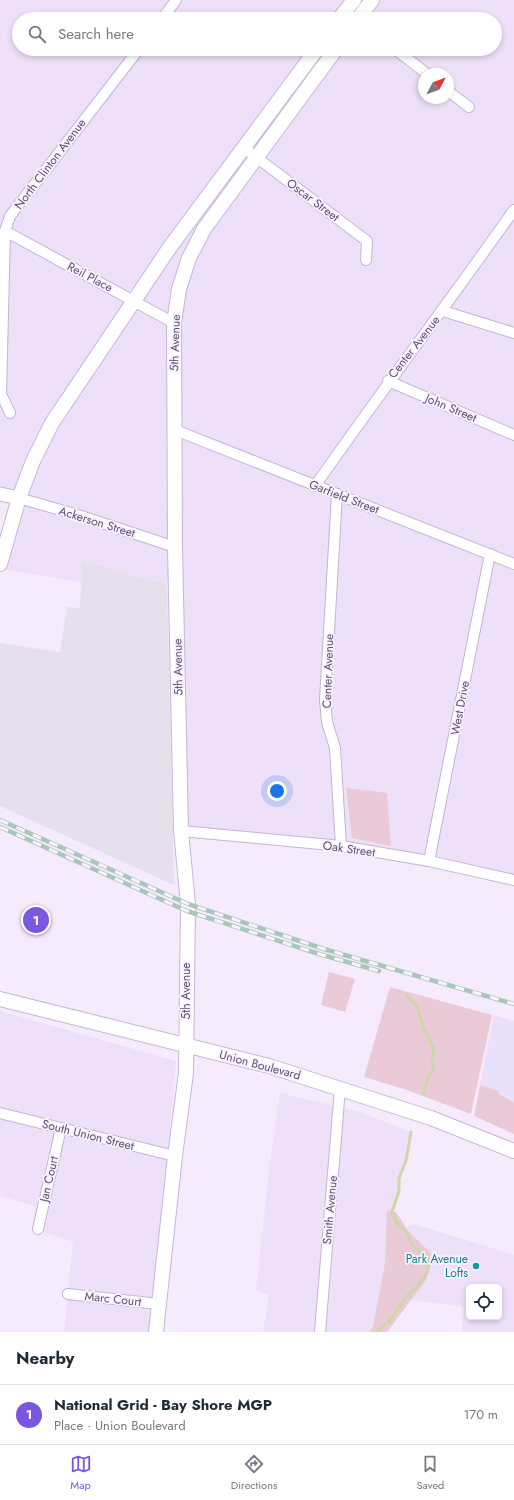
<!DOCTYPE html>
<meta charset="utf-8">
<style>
:root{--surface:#fff;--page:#f6f6f7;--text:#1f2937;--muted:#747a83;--line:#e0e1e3;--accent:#7957df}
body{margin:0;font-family:Jost,sans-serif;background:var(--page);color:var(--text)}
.controls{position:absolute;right:12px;bottom:12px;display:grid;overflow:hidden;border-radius:6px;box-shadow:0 2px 6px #0003}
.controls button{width:36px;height:36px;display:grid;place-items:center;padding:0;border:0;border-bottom:1px solid var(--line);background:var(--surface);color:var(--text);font:20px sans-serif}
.compass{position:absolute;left:418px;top:68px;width:36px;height:36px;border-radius:50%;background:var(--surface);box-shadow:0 2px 6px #0003;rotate:49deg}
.you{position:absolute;left:277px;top:791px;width:14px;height:14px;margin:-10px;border:3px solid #fff;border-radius:50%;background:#1a73e8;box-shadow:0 0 0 6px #1a73e833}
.badge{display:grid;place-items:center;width:26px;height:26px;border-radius:50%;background:var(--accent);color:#fff;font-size:13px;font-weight:700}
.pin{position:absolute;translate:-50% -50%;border:2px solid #fff;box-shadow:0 1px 4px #0006}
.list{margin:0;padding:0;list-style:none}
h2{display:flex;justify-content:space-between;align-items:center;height:52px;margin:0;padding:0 16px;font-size:17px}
h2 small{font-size:13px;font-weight:400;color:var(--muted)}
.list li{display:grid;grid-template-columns:26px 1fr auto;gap:12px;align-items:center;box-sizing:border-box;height:60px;padding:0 16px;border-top:1px solid var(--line)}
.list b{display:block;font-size:15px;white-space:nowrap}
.list p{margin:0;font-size:13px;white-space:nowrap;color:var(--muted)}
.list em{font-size:13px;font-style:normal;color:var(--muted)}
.icon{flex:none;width:22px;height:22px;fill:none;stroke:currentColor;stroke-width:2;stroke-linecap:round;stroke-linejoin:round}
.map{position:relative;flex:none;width:514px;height:1332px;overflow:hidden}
.search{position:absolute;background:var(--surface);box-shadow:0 2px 6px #0003;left:12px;right:12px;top:12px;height:44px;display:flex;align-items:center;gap:10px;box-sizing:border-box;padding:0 14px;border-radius:22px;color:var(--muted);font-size:15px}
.sheet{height:112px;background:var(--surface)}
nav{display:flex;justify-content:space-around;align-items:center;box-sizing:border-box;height:56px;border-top:1px solid var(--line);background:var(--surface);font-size:11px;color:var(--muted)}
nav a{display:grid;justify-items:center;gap:2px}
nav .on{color:var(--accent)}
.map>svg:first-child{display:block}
.residential{fill:#eee0f8;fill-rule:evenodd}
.commercial{fill:#e9e0fb}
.industrial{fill:#e6e0ec}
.green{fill:#eacad6}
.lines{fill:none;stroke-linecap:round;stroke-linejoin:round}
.stream{stroke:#ced7a7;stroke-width:3}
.minor-casing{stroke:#c3b6d3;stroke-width:12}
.tertiary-casing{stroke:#c3b6d3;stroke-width:15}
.secondary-casing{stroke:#c6b6d8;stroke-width:16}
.minor{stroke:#fff;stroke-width:10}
.tertiary{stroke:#fff;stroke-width:13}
.secondary{stroke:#fff;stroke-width:14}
.rail-casing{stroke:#a9c7b9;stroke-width:4.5}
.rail{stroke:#faf2fe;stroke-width:3;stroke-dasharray:9;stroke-linecap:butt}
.culture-dot{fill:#0f9aa8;stroke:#faf2fe;stroke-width:1.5}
.labels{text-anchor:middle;stroke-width:3.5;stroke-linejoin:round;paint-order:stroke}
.street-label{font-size:12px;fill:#5e4f76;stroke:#faf2fe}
.culture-label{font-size:12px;fill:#0d838f;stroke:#faf2fe;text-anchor:end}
</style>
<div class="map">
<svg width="514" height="1332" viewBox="0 0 514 1332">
<rect width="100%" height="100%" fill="#f6ebfc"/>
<g class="residential">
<path d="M0 0H514V885L346 851 181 831 176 586 82 561V582L0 569 20 499 0 494ZM19 19H495V49H19ZM424 74H448V98H424Z"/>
<path d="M0 1011 176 1061 151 1332H64L73 1242 32 1228 35 1206 0 1196Z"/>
<path d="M280 1093 360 1112 411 1132 406 1161 399 1178V1191L392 1212 401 1228 414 1224 514 1255V1332H462L464 1307 404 1299 377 1332H263L269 1295 256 1290 271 1153ZM469 1287H499V1317H469Z"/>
</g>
<path class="commercial" d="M494 1015 514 1021V1102L511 1099 480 1085Z"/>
<path class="industrial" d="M82 561 167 584 174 885 0 806V643L60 652 67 607 80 608Z"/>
<g class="green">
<path d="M346 788 387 793 391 846 352 838Z"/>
<path d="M329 972 355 979 345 1012 321 1005Z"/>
<path d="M390 987 492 1015 471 1114 407 1090 364 1077Z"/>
<path d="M480 1085 499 1091V1094L514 1102V1134L474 1116Z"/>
<path d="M387 1211 396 1212 408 1231 431 1253 426 1280 387 1332H369L373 1327 385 1263Z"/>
</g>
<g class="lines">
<g class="stream">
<path d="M407 996 417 1006 423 1027 434 1049 432 1062 434 1068 427 1081 423 1094"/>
<path d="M377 1332C381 1327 387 1324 391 1319 397 1313 399 1304 405 1298 417 1285 433 1276 428 1257L412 1245 406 1231 396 1223 392 1212 399 1191V1178L406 1161 411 1132"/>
</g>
<defs>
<g id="minor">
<path d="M162 19 176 0"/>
<path d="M395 49 427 74"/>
<path d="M448 91 469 107"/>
<path d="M244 148 367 241 366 260"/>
<path d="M5 231 174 323"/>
<path d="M443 311 514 333"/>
<path d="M388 381 514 435"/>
<path d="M10 413 1 394 5 231 10 216 139 49"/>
<path d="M175 430 514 564"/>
<path d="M315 486C380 393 449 302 514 210"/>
<path d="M337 494 325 700 327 722 335 748 341 846"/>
<path d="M19 498 81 516 175 547"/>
<path d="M181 831 341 846 429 861 514 880"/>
<path d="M429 861 490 554"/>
<path d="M0 1113 175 1156"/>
<path d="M38 1229 61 1128"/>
<path d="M68 1294 159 1304"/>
<path d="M320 1332 340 1088"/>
</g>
<path id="tertiary" d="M0 494 19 498"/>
<g id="secondary">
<path d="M339 19 354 0"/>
<path d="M358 19 372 0"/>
<path d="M0 564 19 498 33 461 52 423 170 247 317 49"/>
<path d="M0 999 269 1066 431 1118 514 1151"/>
<path d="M156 1332 175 1156 186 1073 188 904 181 831 175 547 174 323 179 289 189 258 204 229 336 49"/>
</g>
</defs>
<use href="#minor" class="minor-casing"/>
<use href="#tertiary" class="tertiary-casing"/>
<use href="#secondary" class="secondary-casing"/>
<use href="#minor" class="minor"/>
<use href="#tertiary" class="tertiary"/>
<use href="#secondary" class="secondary"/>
<defs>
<g id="rail">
<path d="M0 820 188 904 324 949 514 1004"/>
<path d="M0 827 187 911 319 954 379 971"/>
</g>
</defs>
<use href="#rail" class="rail-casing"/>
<use href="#rail" class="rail"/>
</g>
<circle class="culture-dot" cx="476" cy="1266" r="4"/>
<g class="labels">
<g class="street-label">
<text transform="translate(50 164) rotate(-53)" y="4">North Clinton Avenue</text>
<text transform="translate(313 200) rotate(37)" y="4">Oscar Street</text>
<text transform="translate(90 277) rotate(28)" y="4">Reil Place</text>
<text transform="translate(175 343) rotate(-88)" y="4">5th Avenue</text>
<text transform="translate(414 347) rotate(-52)" y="4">Center Avenue</text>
<text transform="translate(451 408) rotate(23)" y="4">John Street</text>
<text transform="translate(344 497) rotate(21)" y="4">Garfield Street</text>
<text transform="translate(97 522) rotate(17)" y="4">Ackerson Street</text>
<text transform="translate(178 667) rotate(-91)" y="4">5th Avenue</text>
<text transform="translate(328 671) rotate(-88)" y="4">Center Avenue</text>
<text transform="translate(460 708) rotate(-79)" y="4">West Drive</text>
<text transform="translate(349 849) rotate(8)" y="4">Oak Street</text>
<text transform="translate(186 991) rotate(-90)" y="4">5th Avenue</text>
<text transform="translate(260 1065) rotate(15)" y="4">Union Boulevard</text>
<text transform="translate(88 1135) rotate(14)" y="4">South Union Street</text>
<text transform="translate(49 1179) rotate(-77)" y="4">Jan Court</text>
<text transform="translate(330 1210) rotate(-85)" y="4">Smith Avenue</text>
<text transform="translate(113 1299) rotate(6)" y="4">Marc Court</text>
</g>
<g class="culture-label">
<text x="468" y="1263">Park Avenue<tspan x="468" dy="14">Lofts</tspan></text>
</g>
</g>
</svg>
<div class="controls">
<button><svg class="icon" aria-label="locate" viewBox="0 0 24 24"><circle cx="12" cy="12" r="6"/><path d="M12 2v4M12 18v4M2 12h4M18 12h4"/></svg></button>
</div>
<svg class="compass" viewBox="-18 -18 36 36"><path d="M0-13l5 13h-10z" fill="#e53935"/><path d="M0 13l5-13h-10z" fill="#747a83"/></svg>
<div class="you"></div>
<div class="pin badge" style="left:36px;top:920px">1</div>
<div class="search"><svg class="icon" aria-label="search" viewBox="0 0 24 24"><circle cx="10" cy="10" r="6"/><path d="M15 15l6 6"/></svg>Search here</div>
</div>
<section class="sheet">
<h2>Nearby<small></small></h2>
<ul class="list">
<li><span class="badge">1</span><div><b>National Grid - Bay Shore MGP</b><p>Place · Union Boulevard</p></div><em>170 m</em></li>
</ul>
</section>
<nav>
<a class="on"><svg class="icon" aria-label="map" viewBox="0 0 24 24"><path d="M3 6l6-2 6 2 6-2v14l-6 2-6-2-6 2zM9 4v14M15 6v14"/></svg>Map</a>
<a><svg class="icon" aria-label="directions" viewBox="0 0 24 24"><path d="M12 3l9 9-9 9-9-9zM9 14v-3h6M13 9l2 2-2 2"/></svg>Directions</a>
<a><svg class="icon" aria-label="saved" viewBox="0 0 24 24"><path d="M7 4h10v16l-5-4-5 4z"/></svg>Saved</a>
</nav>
